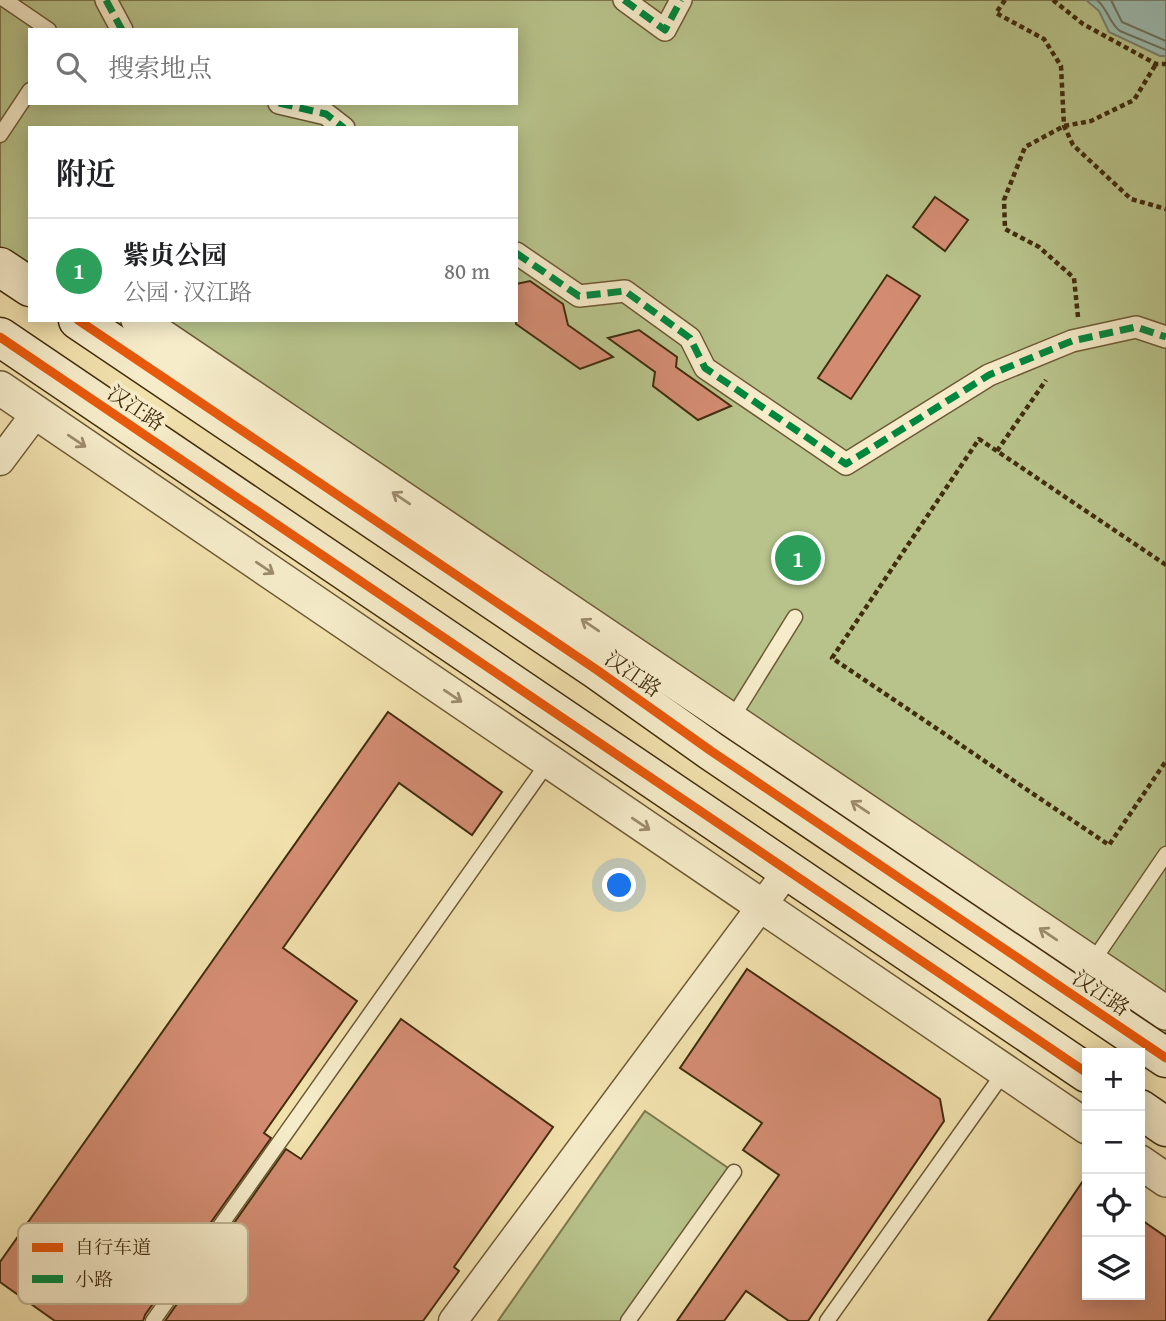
<!DOCTYPE html>
<html lang="zh">
<meta charset="utf-8">
<style>
:root{--surface:#fff;--page:#f6f6f6;--text:#202124;--muted:#757577;--line:#e0e0e0;--accent:#8f2418}
body{margin:0;font-family:"Gentium Book Plus","Noto Serif SC",serif;background:var(--page);color:var(--text)}
.controls{position:absolute;right:21px;bottom:21px;display:grid;overflow:hidden;border-radius:0px;box-shadow:0 4px 18px #0003}
.controls button{width:63px;height:63px;display:grid;place-items:center;padding:0;border:0;border-bottom:2px solid var(--line);background:var(--surface);color:var(--text);font:35px sans-serif}
.you{position:absolute;left:620px;top:886px;width:24px;height:24px;margin:-18px;border:5px solid #fff;border-radius:50%;background:#1a73e8;box-shadow:0 0 0 10px #1a73e833}
.badge{display:grid;place-items:center;width:46px;height:46px;border-radius:50%;background:var(--accent);color:#fff;font-size:23px;font-weight:700}
.pin{position:absolute;translate:-50% -50%;border:4px solid #fff;box-shadow:0 2px 7px #0006}
.list{margin:0;padding:0;list-style:none}
h2{display:flex;justify-content:space-between;align-items:center;height:91px;margin:0;padding:0 28px;font-size:30px}
h2 small{font-size:23px;font-weight:400;color:var(--muted)}
.list li{display:grid;grid-template-columns:46px 1fr auto;gap:21px;align-items:center;box-sizing:border-box;height:105px;padding:0 28px;border-top:2px solid var(--line)}
.list b{display:block;font-size:26px;white-space:nowrap}
.list p{margin:0;font-size:23px;white-space:nowrap;color:var(--muted)}
.list em{font-size:23px;font-style:normal;color:var(--muted)}
.icon{flex:none;width:38px;height:38px;fill:none;stroke:currentColor;stroke-width:2;stroke-linecap:round;stroke-linejoin:round}
.map{position:relative;flex:none;width:1166px;height:1321px;overflow:hidden}
.search{position:absolute;background:var(--surface);box-shadow:0 4px 18px #0003;left:28px;top:28px;width:490px;height:77px;display:flex;align-items:center;gap:18px;box-sizing:border-box;padding:0 24px;border-radius:0px;color:var(--muted);font-size:26px}
.panel{position:absolute;background:var(--surface);box-shadow:0 4px 18px #0003;left:28px;top:126px;width:490px;height:196px;border-radius:0px}
.map>svg:first-child{display:block}
.green{fill:#b8c38b;stroke:#7d784c;stroke-width:2;fill-rule:evenodd}
.water{fill:#9cbcb1;stroke:#78836f;stroke-width:2}
.lines{fill:none;stroke-linecap:round;stroke-linejoin:round}
.shore{stroke:#6f745f;stroke-width:2}
.building{fill:#d38c72;stroke:#422d0d;stroke-width:2}
.service-casing{stroke:#6e5a35;stroke-width:17}
.pedestrian-casing{stroke:#6e5a35;stroke-width:24}
.minor-casing{stroke:#6e5a35;stroke-width:31}
.tertiary-casing{stroke:#6e5a35;stroke-width:36}
.secondary-casing{stroke:#422d0d;stroke-width:41}
.path{stroke:#422d0d;stroke-width:4.5;stroke-dasharray:5 3.5;stroke-linecap:butt}
.service{stroke:#f6ecca;stroke-width:14}
.pedestrian{stroke:#f6ecca;stroke-width:21}
.minor{stroke:#f6ecca;stroke-width:28}
.tertiary{stroke:#f6ecca;stroke-width:33}
.secondary{stroke:#f6ecca;stroke-width:38}
.quiet{stroke:#00873e;stroke-width:7;stroke-dasharray:14 7;stroke-linecap:butt}
.cycleway-casing{stroke:#f6ecca;stroke-width:13}
.cycleway{stroke:#e8590c;stroke-width:9}
.oneway{stroke:#9c8c6c}
.labels{text-anchor:middle;stroke-width:7;stroke-linejoin:round;paint-order:stroke}
.street-label{font-size:21px;fill:#422d0d;stroke:#f6ecca}
.key{fill:#f6ecca;stroke:#c0b391;stroke-width:2}
.key-label{font-size:19px;fill:#422d0d}
</style>
<div class="map">
<svg width="1166" height="1321" viewBox="0 0 1166 1321">
<rect width="100%" height="100%" fill="#f1e1ad"/>
<filter id="stains"><feTurbulence type="fractalNoise" baseFrequency=".00286" numOctaves="4"/><feColorMatrix values="0 0 0 0 .2 0 0 0 0 .09 0 0 0 0 .02 0 0 0 .5 -.17"/></filter>
<radialGradient id="worn" r=".72"><stop offset=".6" stop-color="#630" stop-opacity="0"/><stop offset="1" stop-color="#630" stop-opacity=".3"/></radialGradient>
<g class="green">
<path d="M0 0H1166V1055L78 320H516V128H30V287L0 267ZM30 30H516V103H30Z"/>
<path d="M645 1111 734 1172 628 1321H498Z"/>
</g>
<path class="water" d="M1086 0H1166V56H1160L1109 32 1099 11Z"/>
<g class="lines">
<g class="shore">
<path d="M1097 0C1108 9 1109 23 1120 31L1166 50"/>
<path d="M1111 0 1122 22 1166 41"/>
</g>
</g>
<g class="building">
<path d="M935 197 968 220 945 251 913 227Z"/>
<path d="M887 275 920 296 851 399 818 378Z"/>
<path d="M530 281 563 304 568 325 613 357 580 369 516 324V284Z"/>
<path d="M639 330 677 357 676 367 731 406 698 420 653 386 655 372 608 338Z"/>
<path d="M388 712 502 792 472 835 399 783 283 948 357 1001 264 1133 271 1138 145 1315 143 1321H55L0 1282V1262Z"/>
<path d="M747 969 940 1099 944 1121 808 1321H789L746 1291 724 1321H677L779 1175 743 1150 762 1123 680 1068Z"/>
<path d="M401 1019 553 1127 454 1267 459 1271 423 1321H165L286 1149 301 1159Z"/>
<path d="M1087 1175V1295H1140V1219L1166 1237V1321H988Z"/>
</g>
<g class="lines">
<defs>
<g id="service">
<path d="M5 0 49 30"/>
<path d="M0 135 30 90"/>
<path d="M731 720 795 617"/>
<path d="M1091 964 1166 854"/>
<path d="M153 1321 549 761"/>
<path d="M628 1321 734 1172"/>
<path d="M827 1321 1005 1071"/>
</g>
<g id="pedestrian">
<path d="M106 0 122 30"/>
<path d="M624 0 665 30 681 0"/>
<path d="M279 103 326 114 344 128"/>
<path d="M516 253 579 296 625 291 690 338 705 368 846 464 989 375 1072 341 1136 327 1166 337"/>
</g>
<g id="minor">
<path d="M0 461 36 413"/>
<path d="M453 1321 789 869"/>
</g>
<g id="tertiary">
<path d="M138 320 1166 1013"/>
<path d="M0 388 1087 1127"/>
<path d="M1140 1162 1166 1180"/>
</g>
<g id="secondary">
<path d="M0 267 30 287"/>
<path d="M78 320 597 670 711 751 1166 1058"/>
<path d="M0 337 1087 1073"/>
<path d="M1140 1109 1166 1127"/>
</g>
</defs>
<use href="#service" class="service-casing"/>
<use href="#pedestrian" class="pedestrian-casing"/>
<use href="#minor" class="minor-casing"/>
<use href="#tertiary" class="tertiary-casing"/>
<use href="#secondary" class="secondary-casing"/>
<g class="path">
<path d="M1005 0 996 13 1044 39 1061 66 1064 126 1073 145 1131 199 1166 209"/>
<path d="M1053 0 1083 24 1156 64H1166"/>
<path d="M1078 317 1074 278 1039 247 1005 229 1004 200 1025 147 1064 126 1091 121 1134 100 1156 64"/>
<path d="M997 451 1046 380"/>
<path d="M1166 565 979 439 832 658 1109 845 1166 761"/>
</g>
<use href="#service" class="service"/>
<use href="#pedestrian" class="pedestrian"/>
<use href="#minor" class="minor"/>
<use href="#tertiary" class="tertiary"/>
<use href="#secondary" class="secondary"/>
<g class="quiet">
<path d="M106 0 122 30"/>
<path d="M624 0 665 30 681 0"/>
<path d="M279 103 326 114 344 128"/>
<path d="M516 253 579 296 625 291 690 338 705 368 846 464 989 375 1072 341 1136 327 1166 337"/>
</g>
<defs>
<g id="cycleway">
<path d="M78 320 597 670 711 751 1166 1058"/>
<path d="M0 337 1087 1073"/>
</g>
</defs>
<use href="#cycleway" class="cycleway-casing"/>
<use href="#cycleway" class="cycleway"/>
</g>
<defs><path id="oneway-shaft" d="M-6 0H5M1.5-3L5.5 0L1.5 3" fill="none" stroke-width="1.6" stroke-linecap="round" stroke-linejoin="round" transform="scale(1.75)"/></defs>
<g class="oneway">
<use href="#oneway-shaft" transform="translate(77 441) rotate(34)"/>
<use href="#oneway-shaft" transform="translate(401 498) rotate(-146)"/>
<use href="#oneway-shaft" transform="translate(265 568) rotate(34)"/>
<use href="#oneway-shaft" transform="translate(590 625) rotate(-146)"/>
<use href="#oneway-shaft" transform="translate(453 696) rotate(34)"/>
<use href="#oneway-shaft" transform="translate(860 807) rotate(-146)"/>
<use href="#oneway-shaft" transform="translate(641 824) rotate(34)"/>
<use href="#oneway-shaft" transform="translate(1048 934) rotate(-146)"/>
</g>
<g class="labels">
<g class="street-label">
<text transform="translate(136 408) rotate(34)" y="7">汉江路</text>
<text transform="translate(633 674) rotate(35)" y="7">汉江路</text>
<text transform="translate(1101 993) rotate(34)" y="7">汉江路</text>
</g>
</g>
<rect x="18" y="1223" width="230" height="81" rx="10" class="key"/>
<rect x="32" y="1243" width="31" height="9" fill="#e8590c"/>
<rect x="32" y="1275" width="31" height="8" fill="#00873e"/>
<g class="key-label">
<text x="75" y="1254">自行车道</text>
<text x="75" y="1286">小路</text>
</g>
<rect width="100%" height="100%" filter="url(#stains)"/>
<rect width="100%" height="100%" fill="url(#worn)"/>
</svg>
<div class="controls">
<button>+</button>
<button>−</button>
<button><svg class="icon" aria-label="locate" viewBox="0 0 24 24"><circle cx="12" cy="12" r="6"/><path d="M12 2v4M12 18v4M2 12h4M18 12h4"/></svg></button>
<button><svg class="icon" aria-label="layers" viewBox="0 0 24 24"><path d="M12 4l9 5-9 5-9-5zM3 14l9 5 9-5"/></svg></button>
</div>
<div class="you"></div>
<div class="pin badge" style="left:798px;top:558px;background:#2e9e5b">1</div>
<div class="search"><svg class="icon" aria-label="search" viewBox="0 0 24 24"><circle cx="10" cy="10" r="6"/><path d="M15 15l6 6"/></svg>搜索地点</div>
<section class="panel">
<h2>附近<small></small></h2>
<ul class="list">
<li><span class="badge" style="background:#2e9e5b">1</span><div><b>紫贞公园</b><p>公园 · 汉江路</p></div><em>80 m</em></li>
</ul>
</section>
</div>
